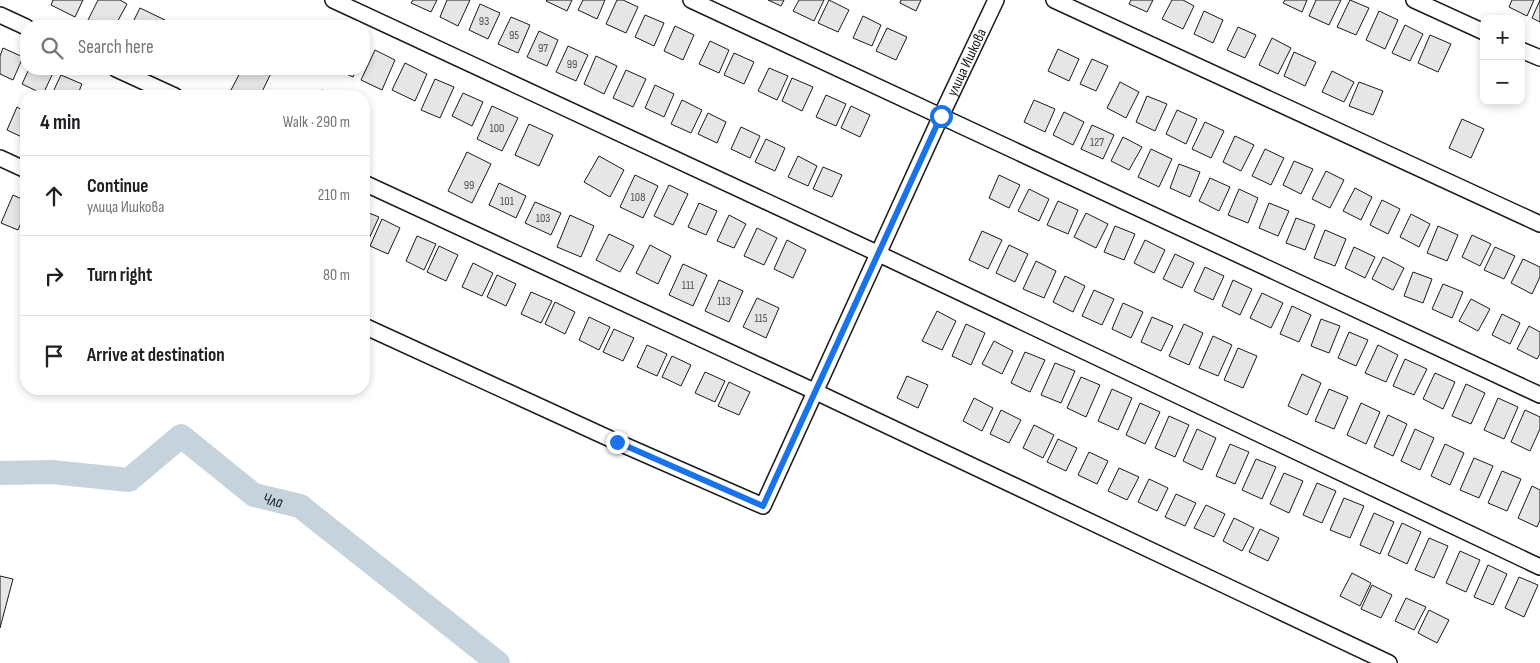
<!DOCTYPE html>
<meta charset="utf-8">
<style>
:root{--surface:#fff;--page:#f2f2f2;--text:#202124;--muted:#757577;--line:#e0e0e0}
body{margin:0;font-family:"Sofia Sans Condensed",sans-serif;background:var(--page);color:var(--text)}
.controls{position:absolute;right:15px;top:15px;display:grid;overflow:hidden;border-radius:10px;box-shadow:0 2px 8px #0003}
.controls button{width:45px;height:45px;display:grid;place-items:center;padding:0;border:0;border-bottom:1px solid var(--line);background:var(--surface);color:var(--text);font:25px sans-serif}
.stop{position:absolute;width:15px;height:15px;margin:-11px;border:4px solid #1a73e8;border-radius:50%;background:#fff}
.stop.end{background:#1a73e8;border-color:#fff;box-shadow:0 1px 5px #0008}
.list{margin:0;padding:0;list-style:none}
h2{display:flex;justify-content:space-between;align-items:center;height:65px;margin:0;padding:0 20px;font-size:21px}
h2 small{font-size:16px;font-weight:400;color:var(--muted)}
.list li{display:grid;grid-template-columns:32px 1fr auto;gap:15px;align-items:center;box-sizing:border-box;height:80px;padding:0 20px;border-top:1px solid var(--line)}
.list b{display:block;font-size:19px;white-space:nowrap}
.list p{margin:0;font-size:16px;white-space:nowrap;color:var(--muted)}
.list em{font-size:16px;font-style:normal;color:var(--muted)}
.icon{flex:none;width:28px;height:28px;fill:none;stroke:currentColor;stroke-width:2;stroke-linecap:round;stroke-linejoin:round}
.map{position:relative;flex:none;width:1540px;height:663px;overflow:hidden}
.search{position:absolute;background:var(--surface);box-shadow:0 2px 8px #0003;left:20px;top:20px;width:350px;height:55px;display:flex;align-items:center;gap:12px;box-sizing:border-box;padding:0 18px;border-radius:20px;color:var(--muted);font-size:19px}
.panel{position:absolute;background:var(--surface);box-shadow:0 2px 8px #0003;left:20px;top:90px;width:350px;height:305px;border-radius:20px}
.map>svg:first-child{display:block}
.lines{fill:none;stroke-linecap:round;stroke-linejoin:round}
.river{stroke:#c6d2dc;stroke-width:24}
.building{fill:#e6e6e6;stroke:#1a1a1a}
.minor-casing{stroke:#1a1a1a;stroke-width:18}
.minor{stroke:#fff;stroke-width:15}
.route{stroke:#1a73e8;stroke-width:6}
.labels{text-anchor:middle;stroke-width:4;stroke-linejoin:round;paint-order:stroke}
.number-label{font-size:12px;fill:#4d4d4d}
.street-label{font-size:15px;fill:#1a1a1a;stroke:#fff}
.water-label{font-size:16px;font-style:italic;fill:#1a1a1a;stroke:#fff}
</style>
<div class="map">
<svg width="1540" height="663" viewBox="0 0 1540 663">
<rect width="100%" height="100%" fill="#fff"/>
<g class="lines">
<path class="river" id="s1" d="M0 473 52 472 129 480 181 436 254 495 300 506 498 663"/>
</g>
<g class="building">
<path d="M53 0H83L75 17 51 5Z"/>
<path d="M98 0H120L127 4 115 26H95L87 22Z"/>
<path d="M413 0H437L431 12 411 3Z"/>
<path d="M447 0H470L458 26 440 17Z"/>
<path d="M547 0H572L567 11 546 1Z"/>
<path d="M583 0H605L597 19 578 10Z"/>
<path d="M617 0H623L638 7 626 33 606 24Z"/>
<path d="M768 0H784L781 6Z"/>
<path d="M799 0H824L814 21 793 11Z"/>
<path d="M829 0 849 10 838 32 818 23Z"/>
<path d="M901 0H921L916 11 900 3Z"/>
<path d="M1131 0H1153L1147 12 1129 4Z"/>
<path d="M1172 0H1183L1194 6 1183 29 1162 19Z"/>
<path d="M1285 0H1307L1302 12 1283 3Z"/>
<path d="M1316 0H1341L1329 25 1309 16Z"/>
<path d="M1350 0 1369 8 1356 35 1337 27Z"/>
<path d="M1512 0H1534L1527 16 1509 7Z"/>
<path d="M1540 0V22L1532 18Z"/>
<path d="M480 4 500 13 488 39 469 30Z"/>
<path d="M140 8 165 20 162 26H131Z"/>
<path d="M1204 11 1223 20 1213 43 1194 34Z"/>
<path d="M1379 11 1398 20 1385 49 1366 40Z"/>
<path d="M645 15 664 23 654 46 635 37Z"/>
<path d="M863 16 881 25 872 46 853 38Z"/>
<path d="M511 17 530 25 518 53 498 44Z"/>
<path d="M1405 25 1423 34 1410 61 1392 53Z"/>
<path d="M675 26 694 35 683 60 664 51Z"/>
<path d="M1238 27 1256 35 1245 58 1227 50Z"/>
<path d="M887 28 907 37 896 60 876 51Z"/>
<path d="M539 31 558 40 547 66 527 57Z"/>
<path d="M1430 35 1451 44 1438 72 1418 63Z"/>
<path d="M1272 38 1291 48 1278 74 1259 65Z"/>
<path d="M710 41 729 50 719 73 699 64Z"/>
<path d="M568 46 588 55 576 81 556 72Z"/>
<path d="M3 48 23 57 13 80 0 74V56Z"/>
<path d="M1058 49 1079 59 1069 81 1048 71Z"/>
<path d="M375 50 395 60 382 90 361 80Z"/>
<path d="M1294 52 1316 62 1305 86 1284 76Z"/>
<path d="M734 53 754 62 744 84 724 75Z"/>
<path d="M596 56 617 66 604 94 584 84Z"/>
<path d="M1092 59 1108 66 1096 91 1080 84Z"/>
<path d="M405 63 427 74 415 101 392 90Z"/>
<path d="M769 68 788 76 777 100 758 91Z"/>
<path d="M29 69H49L54 71 43 94 22 84Z"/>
<path d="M242 69H273L260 96H244L231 90Z"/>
<path d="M336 69H356L353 77Z"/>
<path d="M626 70 646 79 633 107 613 98Z"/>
<path d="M1332 71 1354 82 1344 102 1322 92Z"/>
<path d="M61 75 82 84 77 96H51Z"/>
<path d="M792 78 813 87 802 111 782 101Z"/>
<path d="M435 79 454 87 440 118 421 110Z"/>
<path d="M1120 82 1139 92 1126 118 1107 108Z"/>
<path d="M1359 82 1383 91 1373 115 1349 106Z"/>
<path d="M655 85 674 94 664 117 645 108Z"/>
<path d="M322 90 336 96H320Z"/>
<path d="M463 93 483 102 472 126 452 116Z"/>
<path d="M826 95 846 104 836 126 816 117Z"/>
<path d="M1147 96 1167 104 1155 131 1136 122Z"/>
<path d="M682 100 702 110 691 133 671 124Z"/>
<path d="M1034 100 1055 109 1045 132 1024 122Z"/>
<path d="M492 106 518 118 502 151 477 139Z"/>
<path d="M851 106 870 115 860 137 841 128Z"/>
<path d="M17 107 26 112V139L7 130Z"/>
<path d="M1177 110 1197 119 1186 144 1166 134Z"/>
<path d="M1064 112 1084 122 1073 145 1053 135Z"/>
<path d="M708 113 726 122 717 143 698 134Z"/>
<path d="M1462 119 1484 129 1471 158 1449 148Z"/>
<path d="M1205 122 1224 131 1211 158 1192 149Z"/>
<path d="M529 124 553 135 539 166 515 155Z"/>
<path d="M1092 125 1114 135 1103 159 1081 149Z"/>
<path d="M741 127 760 136 750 158 731 149Z"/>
<path d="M1235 136 1254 145 1241 171 1223 162Z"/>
<path d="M1123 137 1142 147 1129 170 1111 161Z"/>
<path d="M766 139 785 148 775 171 755 162Z"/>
<path d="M1151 149 1172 159 1159 187 1138 177Z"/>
<path d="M1265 149 1284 158 1271 185 1252 176Z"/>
<path d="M467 152 491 164 472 203 448 191Z"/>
<path d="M599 156 624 170 610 197 584 182Z"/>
<path d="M798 156 817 166 808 186 788 177Z"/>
<path d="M1294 161 1313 169 1301 194 1283 185Z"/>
<path d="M1179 164 1200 172 1190 197 1170 188Z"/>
<path d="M823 167 842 175 832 197 813 189Z"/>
<path d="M1326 171 1344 180 1330 208 1312 199Z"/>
<path d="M635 175 658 186 643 218 620 207Z"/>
<path d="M999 175 1020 185 1009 208 989 198Z"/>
<path d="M1210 178 1230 187 1219 211 1199 201Z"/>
<path d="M499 183 526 196 516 218 489 205Z"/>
<path d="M669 185 688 194 673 225 654 216Z"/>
<path d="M1355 188 1372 197 1361 220 1343 211Z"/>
<path d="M1029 189 1049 199 1039 221 1018 211Z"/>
<path d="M1239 189 1258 198 1248 223 1228 215Z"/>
<path d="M13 195 26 201V211L18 230 1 223Z"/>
<path d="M1382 200 1400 209 1388 234 1370 225Z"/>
<path d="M1058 201 1078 210 1068 234 1047 225Z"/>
<path d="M535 202 561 213 551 235 525 223Z"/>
<path d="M699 203 717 211 706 235 688 227Z"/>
<path d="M1269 203 1289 211 1278 236 1259 228Z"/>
<path d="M364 211 379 217 367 243 364 242Z"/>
<path d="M1086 213 1108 224 1096 248 1074 237Z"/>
<path d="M1411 214 1430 224 1419 247 1400 237Z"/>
<path d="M570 215 594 226 581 257 557 247Z"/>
<path d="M729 215 746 224 734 248 717 241Z"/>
<path d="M1296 218 1315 225 1305 250 1286 243Z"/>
<path d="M382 219 400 228 388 254 370 246Z"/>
<path d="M1115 226 1135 234 1124 260 1104 252Z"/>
<path d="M1438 226 1458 235 1447 261 1427 253Z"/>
<path d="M757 228 777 238 764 265 744 256Z"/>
<path d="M1325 230 1346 239 1335 266 1314 258Z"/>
<path d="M982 231 1002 240 988 269 969 260Z"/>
<path d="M609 234 634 246 620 272 596 260Z"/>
<path d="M1472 235 1491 244 1480 266 1462 257Z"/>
<path d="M417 236 436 244 424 270 406 261Z"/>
<path d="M787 240 806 250 793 278 774 269Z"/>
<path d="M1145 240 1165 250 1154 273 1134 263Z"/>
<path d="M650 245 671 256 658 284 636 273Z"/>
<path d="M1009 245 1028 254 1015 282 996 273Z"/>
<path d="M439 246 458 255 446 281 427 272Z"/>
<path d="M1354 247 1375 257 1365 278 1345 268Z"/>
<path d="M1495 247 1515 256 1504 279 1484 270Z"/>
<path d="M1175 254 1194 263 1182 288 1163 279Z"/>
<path d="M1383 257 1404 268 1393 290 1372 279Z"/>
<path d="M1523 259 1540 267V277L1532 294 1511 283Z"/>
<path d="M1036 261 1056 271 1044 298 1023 289Z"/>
<path d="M473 263 493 273 482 296 462 287Z"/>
<path d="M683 264 707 275 693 306 669 295Z"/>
<path d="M1205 267 1224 276 1213 300 1194 291Z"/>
<path d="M1413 272 1432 279 1423 303 1404 296Z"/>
<path d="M497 275 516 284 506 306 487 297Z"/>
<path d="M1065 276 1085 286 1073 312 1053 302Z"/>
<path d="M719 280 743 291 729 322 705 311Z"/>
<path d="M1233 280 1252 289 1240 315 1222 306Z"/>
<path d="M1443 284 1463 292 1452 318 1432 309Z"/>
<path d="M1094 290 1114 299 1102 325 1082 316Z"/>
<path d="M531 292 552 301 541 323 521 314Z"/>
<path d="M1262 293 1283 303 1271 328 1250 318Z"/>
<path d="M757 298 779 308 766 338 743 327Z"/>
<path d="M1471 299 1490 309 1478 331 1459 321Z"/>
<path d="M555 302 575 312 565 334 545 324Z"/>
<path d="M1123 303 1143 312 1131 338 1112 329Z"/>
<path d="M1292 306 1311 315 1299 342 1280 334Z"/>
<path d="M937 311 956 321 942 350 922 341Z"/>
<path d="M1502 314 1520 323 1510 344 1492 335Z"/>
<path d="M589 317 610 327 599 350 579 340Z"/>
<path d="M1152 317 1173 326 1161 351 1141 342Z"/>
<path d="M1321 319 1340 326 1329 353 1311 346Z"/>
<path d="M966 324 985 333 971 365 952 356Z"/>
<path d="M1184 324 1203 333 1189 365 1169 356Z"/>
<path d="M1529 326 1540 332V354L1537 359 1517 349Z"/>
<path d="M614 329 634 338 623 361 603 352Z"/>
<path d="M1349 332 1368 340 1356 366 1338 358Z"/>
<path d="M1213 336 1232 345 1218 376 1199 368Z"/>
<path d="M994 341 1013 351 1002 374 982 364Z"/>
<path d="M647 345 667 354 657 376 637 367Z"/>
<path d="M1378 345 1398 355 1386 382 1365 373Z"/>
<path d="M1238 348 1257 356 1243 388 1224 380Z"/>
<path d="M1025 352 1045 360 1030 392 1011 383Z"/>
<path d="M672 356 691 365 681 386 662 377Z"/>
<path d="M1405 359 1427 369 1414 395 1393 386Z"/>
<path d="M1055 363 1075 371 1061 403 1041 395Z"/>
<path d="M705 372 725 381 715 402 695 393Z"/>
<path d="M1435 373 1455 382 1443 409 1423 399Z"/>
<path d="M1302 374 1321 383 1307 415 1288 406Z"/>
<path d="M907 376 928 385 918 408 897 398Z"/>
<path d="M1081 377 1100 385 1086 417 1067 408Z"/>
<path d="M729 382 750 392 739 415 718 406Z"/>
<path d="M1466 384 1485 393 1471 424 1452 416Z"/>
<path d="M1112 389 1132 398 1118 430 1098 421Z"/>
<path d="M1329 389 1348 397 1334 429 1315 421Z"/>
<path d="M974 398 993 408 982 431 963 421Z"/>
<path d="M1498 398 1518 407 1504 439 1484 430Z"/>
<path d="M1140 403 1160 412 1145 444 1126 435Z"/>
<path d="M1361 403 1380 412 1366 444 1347 435Z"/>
<path d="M1001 410 1021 420 1009 443 990 434Z"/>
<path d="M1525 410 1540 417V429L1530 451 1511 442Z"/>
<path d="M1388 415 1407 424 1393 456 1374 447Z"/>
<path d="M1169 416 1189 425 1175 457 1155 448Z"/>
<path d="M1034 425 1054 435 1043 458 1023 448Z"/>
<path d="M1197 429 1216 438 1202 470 1183 461Z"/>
<path d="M1415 429 1434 438 1420 470 1401 461Z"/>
<path d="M1058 439 1077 448 1066 471 1047 462Z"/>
<path d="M1230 444 1249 452 1235 484 1216 476Z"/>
<path d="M1445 444 1464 453 1450 485 1431 476Z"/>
<path d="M1089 452 1108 461 1097 484 1078 475Z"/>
<path d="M1474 458 1493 466 1479 498 1460 490Z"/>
<path d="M1256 459 1276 467 1262 499 1242 490Z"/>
<path d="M1119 468 1139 477 1127 500 1108 491Z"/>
<path d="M1502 471 1521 479 1507 511 1488 503Z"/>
<path d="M1284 473 1303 481 1289 513 1270 504Z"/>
<path d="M1149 479 1168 488 1157 511 1138 502Z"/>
<path d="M1317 483 1336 491 1322 523 1303 515Z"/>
<path d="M1532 486 1540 490V520L1537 527 1518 518Z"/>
<path d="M1176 494 1196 503 1185 526 1165 517Z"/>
<path d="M1344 498 1364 506 1350 538 1330 530Z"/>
<path d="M1206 505 1225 514 1214 537 1194 528Z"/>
<path d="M1374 513 1394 522 1380 554 1360 545Z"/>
<path d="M1234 518 1254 528 1242 551 1223 541Z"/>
<path d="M1402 523 1421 532 1407 564 1388 555Z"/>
<path d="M1260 529 1279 538 1268 561 1249 552Z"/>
<path d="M1429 538 1448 546 1434 578 1415 570Z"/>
<path d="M1460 551 1480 560 1466 592 1446 583Z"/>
<path d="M1488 565 1507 574 1493 605 1474 597Z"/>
<path d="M1352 573 1371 583 1360 606 1340 596Z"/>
<path d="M0 576 13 579 0 628Z"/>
<path d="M1519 577 1538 585 1524 617 1505 608Z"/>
<path d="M1372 585 1392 595 1381 618 1361 609Z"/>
<path d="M1406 598 1426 607 1414 630 1395 621Z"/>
<path d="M1429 610 1449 620 1437 643 1418 633Z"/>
</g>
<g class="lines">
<defs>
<g id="minor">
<path d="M333 0 879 254 1540 567"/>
<path d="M691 0 1540 395"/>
<path d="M1054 0 1540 224"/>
<path d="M1414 0 1484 32"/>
<path d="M0 15 26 27"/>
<path d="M1521 50 1540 58"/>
<path d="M116 69 175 96"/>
<path d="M0 158 26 170"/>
<path d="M364 183 814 391 1389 663"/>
<path id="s2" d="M364 326 617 442 763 506 941 116 996 0"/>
</g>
</defs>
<use href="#minor" class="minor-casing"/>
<use href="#minor" class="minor"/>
</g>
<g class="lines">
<path class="route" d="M617 442 763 506 941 116"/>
</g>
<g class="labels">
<g class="number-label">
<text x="484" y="25">93</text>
<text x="514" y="39">95</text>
<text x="543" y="52">97</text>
<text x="572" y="68">99</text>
<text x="497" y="132">100</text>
<text x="1097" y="146">127</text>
<text x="469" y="189">99</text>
<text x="638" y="201">108</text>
<text x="507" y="205">101</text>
<text x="543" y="222">103</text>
<text x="688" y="289">111</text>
<text x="724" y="305">113</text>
<text x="761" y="322">115</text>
</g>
<g class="street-label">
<text dy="5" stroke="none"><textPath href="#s2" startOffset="926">улица Ишкова</textPath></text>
</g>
<g class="water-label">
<text dy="6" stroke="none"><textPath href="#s1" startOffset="311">Чла</textPath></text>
</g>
</g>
</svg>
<div class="controls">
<button>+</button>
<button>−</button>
</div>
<div class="stop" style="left:941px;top:116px"></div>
<div class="stop end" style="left:617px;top:442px"></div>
<div class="search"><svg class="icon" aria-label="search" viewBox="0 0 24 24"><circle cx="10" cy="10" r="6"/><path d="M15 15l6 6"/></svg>Search here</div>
<section class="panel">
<h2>4 min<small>Walk · 290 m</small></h2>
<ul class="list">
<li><svg class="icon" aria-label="ahead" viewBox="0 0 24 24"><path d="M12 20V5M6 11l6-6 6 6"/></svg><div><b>Continue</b><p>улица Ишкова</p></div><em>210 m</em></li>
<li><svg class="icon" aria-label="right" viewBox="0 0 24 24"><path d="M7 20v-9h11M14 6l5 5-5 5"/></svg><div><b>Turn right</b></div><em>80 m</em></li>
<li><svg class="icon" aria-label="arrive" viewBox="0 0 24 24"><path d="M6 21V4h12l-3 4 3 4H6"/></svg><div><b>Arrive at destination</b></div></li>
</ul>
</section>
</div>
